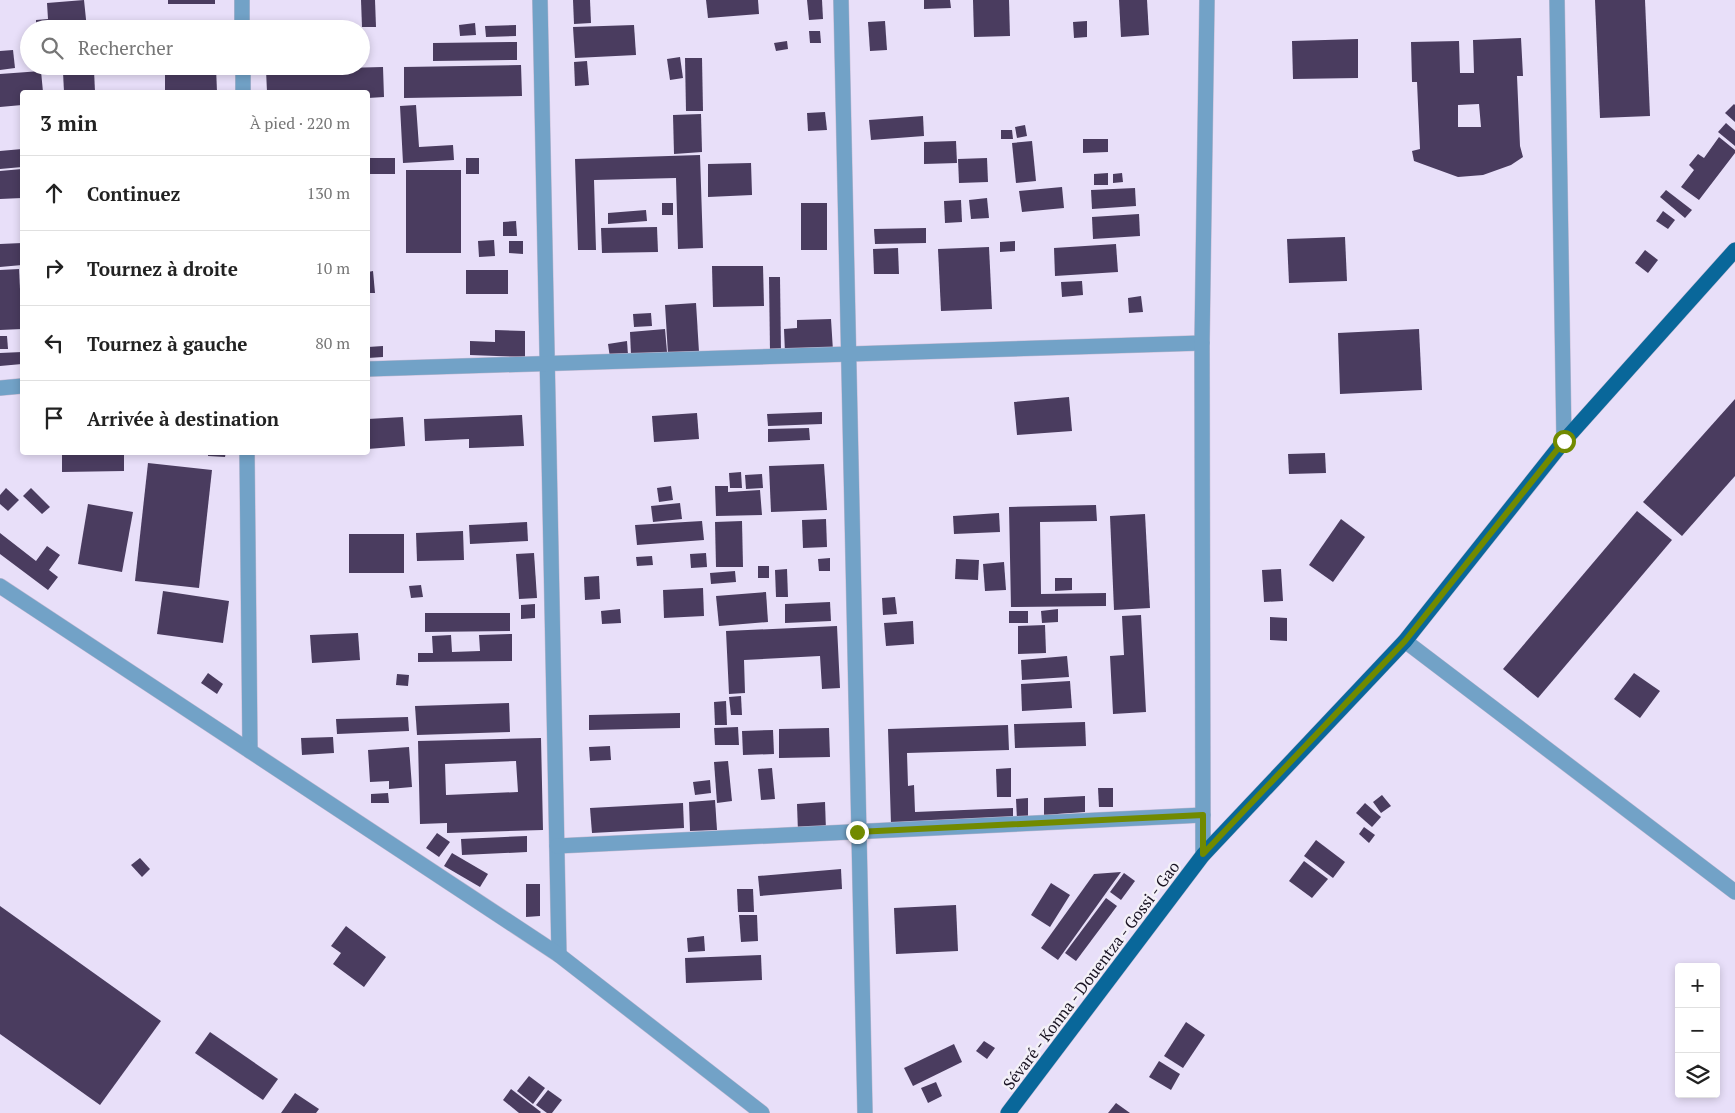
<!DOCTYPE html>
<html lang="fr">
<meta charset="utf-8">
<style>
:root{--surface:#fff;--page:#f6f6f6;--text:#222;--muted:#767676;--line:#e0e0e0}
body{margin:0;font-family:"PT Serif",serif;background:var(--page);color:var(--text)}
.controls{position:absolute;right:15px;bottom:15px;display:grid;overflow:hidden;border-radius:5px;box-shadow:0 2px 8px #0003}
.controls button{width:45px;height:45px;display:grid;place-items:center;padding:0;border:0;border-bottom:1px solid var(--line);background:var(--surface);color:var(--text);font:25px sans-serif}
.stop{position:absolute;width:15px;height:15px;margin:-11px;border:4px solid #718a00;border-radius:50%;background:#fff}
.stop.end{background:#718a00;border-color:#fff;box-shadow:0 1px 5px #0008}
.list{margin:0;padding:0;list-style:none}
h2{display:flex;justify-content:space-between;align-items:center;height:65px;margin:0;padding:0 20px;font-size:21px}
h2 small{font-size:16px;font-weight:400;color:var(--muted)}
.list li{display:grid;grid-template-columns:32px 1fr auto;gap:15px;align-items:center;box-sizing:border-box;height:75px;padding:0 20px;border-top:1px solid var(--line)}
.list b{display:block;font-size:19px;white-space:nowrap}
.list em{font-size:16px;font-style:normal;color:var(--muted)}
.icon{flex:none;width:28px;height:28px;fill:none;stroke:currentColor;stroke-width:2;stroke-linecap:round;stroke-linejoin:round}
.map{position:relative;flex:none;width:1735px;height:1113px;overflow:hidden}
.search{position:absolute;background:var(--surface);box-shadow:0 2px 8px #0003;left:20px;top:20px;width:350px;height:55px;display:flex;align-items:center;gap:12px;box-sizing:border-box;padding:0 18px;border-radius:28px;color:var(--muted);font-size:19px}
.panel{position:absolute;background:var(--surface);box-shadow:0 2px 8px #0003;left:20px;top:90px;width:350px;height:365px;border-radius:5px}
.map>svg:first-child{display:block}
.building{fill:#4a3c5f;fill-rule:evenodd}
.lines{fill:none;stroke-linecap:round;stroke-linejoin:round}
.minor-casing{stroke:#c3bad2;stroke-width:16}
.major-casing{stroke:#c3bad2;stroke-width:16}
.minor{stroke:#72a2c7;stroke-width:15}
.major{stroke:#09679a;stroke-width:15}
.route{stroke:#718a00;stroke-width:6}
.labels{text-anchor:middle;stroke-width:5;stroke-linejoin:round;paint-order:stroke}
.street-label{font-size:16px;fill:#191322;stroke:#f3f0f8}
</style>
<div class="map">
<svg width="1735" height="1113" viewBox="0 0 1735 1113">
<rect width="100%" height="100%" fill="#e8dff9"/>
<g class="building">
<path d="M84 0 87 29H36V20L48 19 47 3Z"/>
<rect x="168" y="0" width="47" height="4"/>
<path d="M361 0H375L376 27H362Z"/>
<path d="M573 0H590L591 23 574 24Z"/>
<path d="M706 0H758L759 14 708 18Z"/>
<path d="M807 0H822L823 19 809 20Z"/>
<path d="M924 0H950L951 8 924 9Z"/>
<path d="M973 0H1009L1010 36 974 37Z"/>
<path d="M1119 0H1147L1149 35 1121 37Z"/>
<path d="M1595 0H1645L1650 116 1600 118Z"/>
<path d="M885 21 887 50 870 51 868 22Z"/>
<path d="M1087 21V37L1074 38 1073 22Z"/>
<path d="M475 23 476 35 460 36 459 25Z"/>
<path d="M120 25V29H93V27Z"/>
<path d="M516 25V36L486 37 485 26Z"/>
<path d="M634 25 636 55 575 58 573 27Z"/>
<path d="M809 31H820L821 43H810Z"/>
<path d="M1521 38 1523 76H1517L1520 146 1523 157 1511 165 1483 175 1458 177 1414 161 1412 151 1420 149 1417 82H1412L1411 42 1459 41 1460 73H1474L1473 40ZM1479 104 1481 127H1458V105Z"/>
<path d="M1358 39V78L1293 79 1292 41Z"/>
<path d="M787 41 788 49 776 51 774 43Z"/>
<path d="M517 42V60L433 61V43Z"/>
<path d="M13 50 15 68 0 70V51Z"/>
<path d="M680 57 683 78 670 80 667 59Z"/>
<path d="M685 58H702L703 111H686Z"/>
<path d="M587 61 589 85 575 86 574 62Z"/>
<path d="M521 65 522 96 404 98V67Z"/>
<path d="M216 67 217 92H165V68Z"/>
<path d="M383 67 384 97 368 98V92H267L266 70Z"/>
<path d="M94 70 95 92H64L63 72Z"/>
<path d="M41 71 43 92H22V105L0 107V74Z"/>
<path d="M1734 104 1735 105V122L1725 113Z"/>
<path d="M416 105 419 147 453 145 454 160 403 163 400 106Z"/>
<path d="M825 112 827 130 808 131 807 113Z"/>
<path d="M701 114 702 152 674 154 673 115Z"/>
<path d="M923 116 924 136 871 140 869 120Z"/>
<path d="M1726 123 1735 131V146L1718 132Z"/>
<path d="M1025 125 1027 136 1017 138 1015 127Z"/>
<path d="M1001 130H1012L1013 139H1001Z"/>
<path d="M1719 137 1735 150V153L1699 200 1681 187 1694 170 1689 165 1698 154 1704 158Z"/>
<path d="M1083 139H1108V152L1083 153Z"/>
<path d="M956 141 957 163 924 164V142Z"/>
<path d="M1032 141 1036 181 1016 183 1012 143Z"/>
<path d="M22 149V167L0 169V151Z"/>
<path d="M700 155 703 248 678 249 676 178 594 180 596 250H578L575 159Z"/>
<rect x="368" y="158" width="27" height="16"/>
<rect x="466" y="158" width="13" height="16"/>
<path d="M987 158 988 182 959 183 958 159Z"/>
<path d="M751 163 752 195 708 197V164Z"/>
<path d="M22 169V198L0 199V171Z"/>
<rect x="406" y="170" width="55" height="83"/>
<path d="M1108 173V185H1094V174Z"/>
<path d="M1122 173 1123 182 1113 183V174Z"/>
<path d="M1062 187 1064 208 1022 212 1019 191Z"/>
<path d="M1135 188 1136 206 1092 209 1091 190Z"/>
<path d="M1666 190 1692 210 1685 218 1660 197Z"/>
<path d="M987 198 989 218 971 219 969 200Z"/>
<path d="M961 200 962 222 945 223 944 201Z"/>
<rect x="662" y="203" width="11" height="12"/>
<rect x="801" y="203" width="26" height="47"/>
<path d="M646 210 647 221 608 224V213Z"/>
<path d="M1663 211 1675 220 1668 229 1656 221Z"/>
<path d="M1139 214 1140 236 1093 239 1092 217Z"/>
<path d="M516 221 517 236H503V222Z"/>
<path d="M657 227 658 252 602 253 601 228Z"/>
<path d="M926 228V243L875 244 874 229Z"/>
<path d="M1345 237 1347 281 1289 283 1287 239Z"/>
<path d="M494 240 495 256 479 257 478 241Z"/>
<path d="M509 241H523V254L509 253Z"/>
<path d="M1015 241V251L1000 252V242Z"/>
<path d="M22 243V265L0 267V244Z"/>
<path d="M1116 244 1118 272 1055 276 1054 248Z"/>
<path d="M989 247 992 309 941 311 938 249Z"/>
<path d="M898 248 899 274H874L873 249Z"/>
<path d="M1645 250 1658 260 1648 273 1635 263Z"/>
<path d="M712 266H763L764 306 713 307Z"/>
<path d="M19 269 22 329 0 330V270Z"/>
<rect x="466" y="270" width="42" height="24"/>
<path d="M373 271 375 293H368V272Z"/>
<path d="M769 277H780L781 352H770Z"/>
<path d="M1082 281 1083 295 1062 297 1061 282Z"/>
<path d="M1141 296 1143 312 1129 313 1128 298Z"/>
<path d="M696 303 699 352 668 354 665 305Z"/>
<path d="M651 313 652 326 634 327 633 314Z"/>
<path d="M831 319 833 351 785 353 784 329 797 328V320Z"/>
<path d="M665 329 667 352 631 355 630 332Z"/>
<path d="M1419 329 1422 390 1340 394 1338 333Z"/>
<path d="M495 330 525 331V357L470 355V341L495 342Z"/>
<path d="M0 336H7L8 349H0Z"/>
<path d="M627 341 628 355 610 358 608 344Z"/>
<path d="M383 346V357L368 358V347Z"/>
<path d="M22 352V364L0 366V353Z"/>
<path d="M1069 397 1072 431 1017 435 1014 402Z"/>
<path d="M1735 399V476L1682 536 1643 502Z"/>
<path d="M822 412V424L768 426 767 414Z"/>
<path d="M697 413 699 439 654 442 652 416Z"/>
<path d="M522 415 524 446 469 448V439L425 441 424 419Z"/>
<path d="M403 417 405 446 368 449V419Z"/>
<path d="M809 428 810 440 768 442V429Z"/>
<path d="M62 452H124V471L62 472Z"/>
<path d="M208 452H226L225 457 208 456Z"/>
<path d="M1325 453 1326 473 1289 474 1288 454Z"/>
<path d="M148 463 212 470 199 588 135 581Z"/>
<path d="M824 464 827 510 771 512 769 466Z"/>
<path d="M741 472 742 488H730L729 473Z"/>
<path d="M762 474 763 488 746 489 745 475Z"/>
<path d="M671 486 673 500 659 502 657 488Z"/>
<path d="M715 486H728V492L760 490 762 515 716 516Z"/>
<path d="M6 488 19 500 8 511 0 504V495Z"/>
<path d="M31 488 50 507 42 514 23 496Z"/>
<path d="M680 503 682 519 653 522 651 506Z"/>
<path d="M88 504 133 512 122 572 78 564Z"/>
<path d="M1096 505 1097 521 1040 522 1041 594 1106 593V606L1011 607 1009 507Z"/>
<path d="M1637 511 1672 540 1538 698 1503 669Z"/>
<path d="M999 513 1000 532 954 534 953 516Z"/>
<path d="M1145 514 1150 608 1114 610 1110 516Z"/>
<path d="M826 519 827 547 803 548 802 520Z"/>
<path d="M1341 519 1365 537 1333 582 1309 565Z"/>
<path d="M702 521 704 540 637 545 635 525Z"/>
<path d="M742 521 743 567H716L715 522Z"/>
<path d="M527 522 528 541 470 544 469 525Z"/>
<path d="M463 531 464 560 417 561 416 533Z"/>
<path d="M0 533 36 561 47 546 60 555 49 570 58 577 48 590 0 554Z"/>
<rect x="349" y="534" width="55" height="39"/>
<path d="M534 553 537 598 519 599 516 554Z"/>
<path d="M706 553 707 567 691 568 690 554Z"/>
<path d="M652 556 653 565 637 566 636 557Z"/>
<path d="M830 558V571H819L818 559Z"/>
<path d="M956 559 979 560 978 580 955 579Z"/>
<path d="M1004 562 1006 590 985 591 983 564Z"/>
<rect x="758" y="566" width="11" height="12"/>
<path d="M787 569 788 597H776L775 570Z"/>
<path d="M1281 569 1283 601 1264 602 1262 570Z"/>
<path d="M735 571 736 582 711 584 710 573Z"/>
<path d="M599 576 600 599 585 600 584 577Z"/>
<path d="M1055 578H1072V590L1055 591Z"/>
<path d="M421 585 423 597 411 598 409 586Z"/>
<path d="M703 588 704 616 664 618 663 590Z"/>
<path d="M163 591 229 601 223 643 157 634Z"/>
<path d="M766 592 768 622 719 626 716 596Z"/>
<path d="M895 597 897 614 883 615 882 598Z"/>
<path d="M830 602 831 621 785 623V604Z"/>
<path d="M535 604V618L521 619V605Z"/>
<path d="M620 609 621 623 602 624 601 611Z"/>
<path d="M1058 609V622L1042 623 1041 611Z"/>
<rect x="1009" y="611" width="19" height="12"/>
<path d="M425 613H510V631L425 632Z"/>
<path d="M1141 615 1146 712 1113 714 1110 656 1124 655 1122 616Z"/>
<path d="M1270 617 1287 618V641L1270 640Z"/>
<path d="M913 621 914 644 886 646 884 623Z"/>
<path d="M1045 625 1046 653 1018 654V626Z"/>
<path d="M837 626 840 688 822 689 820 656 744 660 745 693 729 694 726 631Z"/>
<path d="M358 633 360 660 312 663 310 635Z"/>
<path d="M512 634V661L418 662V653H433L432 636 451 635 452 652 480 651 479 635Z"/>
<path d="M1067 656 1069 677 1022 680 1021 660Z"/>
<path d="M208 673 223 684 217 694 201 683Z"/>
<path d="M1634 673 1660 691 1640 718 1614 699Z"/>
<path d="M397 674 409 675 408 686 396 685Z"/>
<path d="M1070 681 1072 708 1022 711 1021 684Z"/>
<path d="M741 696 742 715H731L729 697Z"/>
<path d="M726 701 727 725H715L714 702Z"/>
<path d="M509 703 510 732 417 735 415 706Z"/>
<path d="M680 713V728L589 730V715Z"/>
<path d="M408 717 409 731 337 734 336 719Z"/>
<path d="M1085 722 1086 746 1015 748 1014 724Z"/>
<path d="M1008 725 1009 750 907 753 908 786 914 785 915 812 1013 808V820L891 824 888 729Z"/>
<path d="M738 727 739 745H715L714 728Z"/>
<path d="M829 728 830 757 779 758V729Z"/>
<path d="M773 730 774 754 743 755 742 731Z"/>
<path d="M333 737 334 753 302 755 301 738Z"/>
<path d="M541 738 543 830 447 833V823L420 824 418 741ZM516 761 518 792 446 795 445 764Z"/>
<path d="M610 746 611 760 590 761 589 747Z"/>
<path d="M409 747 412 787 389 789V781L370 782 368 750Z"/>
<path d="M728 761 732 801 717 803 714 762Z"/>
<path d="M772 768 775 799 761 800 758 769Z"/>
<path d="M1011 768V797H997L996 769Z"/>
<path d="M710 780 711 793 695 795 693 782Z"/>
<path d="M1098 788H1113V807H1099Z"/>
<path d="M388 793 389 803H371V794Z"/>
<path d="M1382 795 1391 806 1381 813 1373 802Z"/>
<path d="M1085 796V812L1057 814V820L1044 821V798Z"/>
<path d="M1028 798V819L1017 820 1016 799Z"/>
<path d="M715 800 717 830 690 831 689 802Z"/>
<path d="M825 802 826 831 798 832 797 804Z"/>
<path d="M683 803 684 828 592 833 590 808Z"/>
<path d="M1365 803 1381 817 1372 827 1356 813Z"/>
<path d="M1364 827 1375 835 1369 843 1359 834Z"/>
<path d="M437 833 450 842 439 857 426 848Z"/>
<path d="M527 836V852L462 855 461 839Z"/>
<path d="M1316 840 1345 862 1333 878 1304 856Z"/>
<path d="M452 853 488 874 480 887 444 866Z"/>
<path d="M140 858 150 869 142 877 131 865Z"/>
<path d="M1304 861 1328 879 1312 898 1289 881Z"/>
<path d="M841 869 842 889 760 896 758 876Z"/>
<path d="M1121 872 1058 960 1041 948 1094 874Z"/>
<path d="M1124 873 1135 881 1121 900 1110 892Z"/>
<path d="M1051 883 1070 895 1050 927 1031 915Z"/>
<path d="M526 884H540V916L526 917Z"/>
<path d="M737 889H753L754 912H738Z"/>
<path d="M1106 898 1117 906 1076 961 1065 953Z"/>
<path d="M956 905 958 951 896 954 894 908Z"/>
<path d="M0 906 161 1021 100 1105 0 1034Z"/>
<path d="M739 915H757L758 941 741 942Z"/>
<path d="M346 926 386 957 364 987 333 964 341 953 331 946Z"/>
<path d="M704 936 705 951 688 952 687 938Z"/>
<path d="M761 955 762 980 686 983 685 958Z"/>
<path d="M1186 1022 1205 1035 1183 1068 1164 1056Z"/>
<path d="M210 1032 278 1079 263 1100 195 1053Z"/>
<path d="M984 1041 995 1048 987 1059 976 1051Z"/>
<path d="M954 1044 962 1062 913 1086 904 1068Z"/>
<path d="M1159 1061 1180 1074 1171 1090 1149 1077Z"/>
<path d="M529 1076 545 1088 533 1104 517 1091Z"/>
<path d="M936 1082 942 1096 928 1103 921 1088Z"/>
<path d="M511 1089 541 1112 540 1113H519L503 1100Z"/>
<path d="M548 1090 562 1100 552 1113H547L536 1105Z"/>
<path d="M295 1093 319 1109 316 1113H281Z"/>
<path d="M1116 1103 1130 1113H1108Z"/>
</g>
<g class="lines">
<defs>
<g id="minor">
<path d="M242 0V29"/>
<path d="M540 0 559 955"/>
<path d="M841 0 865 1113"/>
<path d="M1557 0 1564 441"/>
<path d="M243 66V92"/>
<path d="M368 369 1202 343"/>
<path d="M0 388 22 386"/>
<path d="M247 452 250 751"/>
<path d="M0 586 559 955 762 1113"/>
<path d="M1405 641 1735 892"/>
<path d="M557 846 1203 815"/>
<path d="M1203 855 1202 343 1207 0"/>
</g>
<path id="major" d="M1008 1113 1203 855 1405 641 1564 441 1735 250"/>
</defs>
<use href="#minor" class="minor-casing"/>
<use href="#major" class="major-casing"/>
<use href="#minor" class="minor"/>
<use href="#major" class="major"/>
</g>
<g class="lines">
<path class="route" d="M857 832 1203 815V854L1405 641 1564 441"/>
</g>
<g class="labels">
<g class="street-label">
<text transform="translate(1091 975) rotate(-53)" y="6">Sévaré - Konna - Douentza - Gossi - Gao</text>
</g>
</g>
</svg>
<div class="controls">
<button>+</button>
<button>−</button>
<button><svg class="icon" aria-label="layers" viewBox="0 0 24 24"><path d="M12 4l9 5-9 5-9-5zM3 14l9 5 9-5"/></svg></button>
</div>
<div class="stop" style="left:1564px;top:441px"></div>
<div class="stop end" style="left:857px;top:832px"></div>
<div class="search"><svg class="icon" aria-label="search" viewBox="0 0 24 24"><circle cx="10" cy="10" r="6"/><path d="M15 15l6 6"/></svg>Rechercher</div>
<section class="panel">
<h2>3 min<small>À pied · 220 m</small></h2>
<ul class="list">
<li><svg class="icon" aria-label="ahead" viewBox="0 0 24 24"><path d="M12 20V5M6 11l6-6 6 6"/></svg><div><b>Continuez</b></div><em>130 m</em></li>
<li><svg class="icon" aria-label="right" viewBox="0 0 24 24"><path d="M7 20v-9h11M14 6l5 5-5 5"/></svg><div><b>Tournez à droite</b></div><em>10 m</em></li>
<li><svg class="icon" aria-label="left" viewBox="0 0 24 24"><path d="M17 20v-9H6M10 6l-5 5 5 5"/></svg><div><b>Tournez à gauche</b></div><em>80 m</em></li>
<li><svg class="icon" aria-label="arrive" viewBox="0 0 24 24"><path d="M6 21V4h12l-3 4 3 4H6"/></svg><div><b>Arrivée à destination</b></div></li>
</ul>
</section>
</div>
